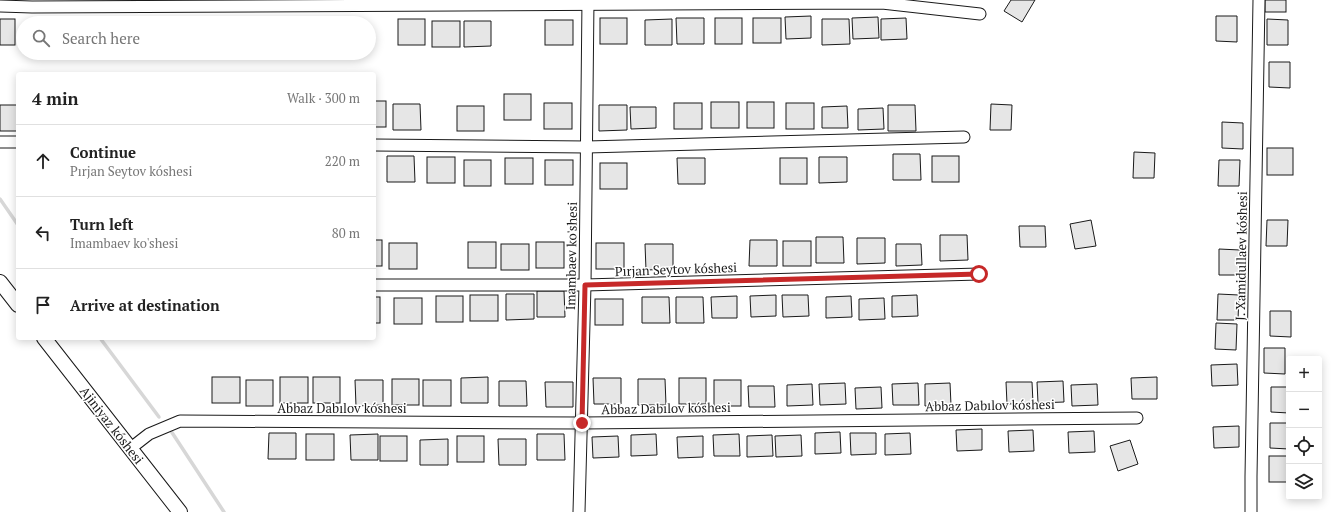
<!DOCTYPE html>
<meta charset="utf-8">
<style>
:root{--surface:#fff;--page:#f6f6f6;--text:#222;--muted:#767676;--line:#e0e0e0}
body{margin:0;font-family:"PT Serif",serif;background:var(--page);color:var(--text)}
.controls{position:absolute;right:12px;bottom:12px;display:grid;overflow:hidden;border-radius:4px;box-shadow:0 2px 10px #0003}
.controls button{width:36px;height:36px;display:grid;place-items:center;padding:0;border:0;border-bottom:1px solid var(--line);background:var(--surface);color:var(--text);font:20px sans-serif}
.stop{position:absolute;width:12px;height:12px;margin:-9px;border:3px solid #c62828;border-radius:50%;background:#fff}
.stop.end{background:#c62828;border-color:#fff;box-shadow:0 1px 4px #0008}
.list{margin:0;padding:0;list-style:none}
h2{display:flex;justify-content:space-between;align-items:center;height:52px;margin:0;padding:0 16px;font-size:17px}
h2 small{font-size:13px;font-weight:400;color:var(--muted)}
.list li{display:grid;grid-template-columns:26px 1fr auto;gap:12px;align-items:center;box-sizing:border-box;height:72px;padding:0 16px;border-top:1px solid var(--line)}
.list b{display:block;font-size:15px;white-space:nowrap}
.list p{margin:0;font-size:13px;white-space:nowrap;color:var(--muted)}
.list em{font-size:13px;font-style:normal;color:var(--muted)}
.icon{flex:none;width:22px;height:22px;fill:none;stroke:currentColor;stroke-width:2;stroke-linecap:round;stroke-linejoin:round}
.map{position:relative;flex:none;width:1334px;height:512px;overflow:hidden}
.search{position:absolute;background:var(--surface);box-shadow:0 2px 10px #0003;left:16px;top:16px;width:360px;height:44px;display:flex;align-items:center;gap:10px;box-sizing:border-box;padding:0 14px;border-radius:22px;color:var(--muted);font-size:15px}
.panel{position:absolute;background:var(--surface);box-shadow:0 2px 10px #0003;left:16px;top:72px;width:360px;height:268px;border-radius:4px}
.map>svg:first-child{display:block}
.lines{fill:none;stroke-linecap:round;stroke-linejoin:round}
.stream{stroke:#d7d7d7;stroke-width:3.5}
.building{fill:#e6e6e6;stroke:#1a1a1a}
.minor-casing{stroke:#1a1a1a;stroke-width:13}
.tertiary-casing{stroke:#1a1a1a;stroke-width:16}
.minor{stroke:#fff;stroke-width:11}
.tertiary{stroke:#fff;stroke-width:14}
.route{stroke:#c62828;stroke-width:5}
.labels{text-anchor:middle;stroke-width:3;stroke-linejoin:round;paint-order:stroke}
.street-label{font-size:13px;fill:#1a1a1a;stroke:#fff}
</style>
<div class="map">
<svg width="1334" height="512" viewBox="0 0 1334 512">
<rect width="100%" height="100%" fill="#fff"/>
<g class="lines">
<g class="stream">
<path d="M0 199 18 225"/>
<path d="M100 338 159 417"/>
<path d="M171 431 224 512"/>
</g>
</g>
<g class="building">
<path d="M1011 0H1035L1022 22 1004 11Z"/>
<rect x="1265" y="0" width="21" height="12"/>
<path d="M811 16V38L786 39 785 17Z"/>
<path d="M1216 16H1237V42L1216 41Z"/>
<rect x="319" y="17" width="27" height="6"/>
<path d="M878 17 879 38 853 39 852 18Z"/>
<rect x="69" y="18" width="27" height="5"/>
<rect x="248" y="18" width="28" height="5"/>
<rect x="600" y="18" width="27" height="26"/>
<path d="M676 18H704V44H677Z"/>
<rect x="715" y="18" width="27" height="26"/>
<rect x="753" y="18" width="28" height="25"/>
<path d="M906 18 907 39 881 40V19Z"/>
<rect x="0" y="19" width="15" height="26"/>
<rect x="31" y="19" width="28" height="4"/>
<rect x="398" y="19" width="27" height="26"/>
<path d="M672 19V45H645V20Z"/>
<path d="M822 19H849L850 44 822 45Z"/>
<path d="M1267 19 1288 20V45H1267Z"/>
<rect x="104" y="20" width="28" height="3"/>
<rect x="545" y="20" width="28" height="25"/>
<rect x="432" y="21" width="28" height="26"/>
<path d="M464 21H491V46L464 47Z"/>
<rect x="133" y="22" width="28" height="1"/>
<path d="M1269 62H1290V88L1269 87Z"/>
<rect x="504" y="94" width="27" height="26"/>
<rect x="374" y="101" width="12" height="26"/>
<rect x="711" y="102" width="28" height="26"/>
<rect x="747" y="102" width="27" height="26"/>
<rect x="544" y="103" width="28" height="26"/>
<rect x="674" y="103" width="28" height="26"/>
<rect x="786" y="103" width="28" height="26"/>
<path d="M393 104H420L421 130H393Z"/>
<path d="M991 104 1012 105 1011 130H990Z"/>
<rect x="0" y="105" width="17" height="26"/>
<path d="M599 105H627V130L599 131Z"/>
<path d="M888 105H915L916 131H888Z"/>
<rect x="457" y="106" width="27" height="25"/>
<path d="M847 106 848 128H822V107Z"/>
<path d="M630 107H656V128L631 129Z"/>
<path d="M883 108 884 129 858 130V109Z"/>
<path d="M1222 122 1243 123V149L1222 148Z"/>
<rect x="1267" y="148" width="26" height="27"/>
<path d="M1134 152 1155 153 1154 178H1133Z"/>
<path d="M893 154H920L921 180H893Z"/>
<path d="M387 156H414L415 182H387Z"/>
<rect x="932" y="156" width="27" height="26"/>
<rect x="427" y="157" width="28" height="26"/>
<path d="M819 157H847V182L819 183Z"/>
<rect x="505" y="158" width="28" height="26"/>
<path d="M677 158H705V184H678Z"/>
<rect x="780" y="158" width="27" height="26"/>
<rect x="464" y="160" width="27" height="26"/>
<rect x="545" y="160" width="28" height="25"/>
<path d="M1219 160H1240L1239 186H1218Z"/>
<rect x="600" y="163" width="27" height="26"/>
<path d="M1091 220 1096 246 1075 249 1070 224Z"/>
<path d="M1267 220H1288L1287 246H1266Z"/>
<path d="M1019 226H1045L1046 247H1020Z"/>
<path d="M940 235H967L968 260 940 261Z"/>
<path d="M816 237H843L844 263H816Z"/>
<path d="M857 238H885V263L857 264Z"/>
<rect x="374" y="240" width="8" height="26"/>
<path d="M750 240H777V266H749Z"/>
<rect x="783" y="241" width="28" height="25"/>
<rect x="468" y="242" width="28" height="26"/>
<rect x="536" y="242" width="28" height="26"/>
<rect x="389" y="243" width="28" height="26"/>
<rect x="596" y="243" width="28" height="26"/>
<rect x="501" y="244" width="28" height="26"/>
<path d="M645 244H673V269L646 270Z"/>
<path d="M896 244H921L922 265 896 266Z"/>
<path d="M1219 249 1240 250V275H1219Z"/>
<path d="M537 291H564L565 317H537Z"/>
<path d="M506 294H534V319L506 320Z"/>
<path d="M1218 294 1239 295 1238 320H1217Z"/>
<rect x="470" y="295" width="28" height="26"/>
<path d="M776 295V316L751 317 750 296Z"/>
<path d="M782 295H808L809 316 783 317Z"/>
<path d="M917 295 918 316 892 317V296Z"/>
<rect x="436" y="296" width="27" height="26"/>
<path d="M737 296V318H712L711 297Z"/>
<path d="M851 296 852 317 826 318V297Z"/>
<rect x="374" y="297" width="6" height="26"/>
<path d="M642 297H669L670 323H642Z"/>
<path d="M676 297H703L704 323H676Z"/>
<rect x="394" y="298" width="28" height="26"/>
<path d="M884 298 885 319 859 320V299Z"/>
<rect x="595" y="299" width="28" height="26"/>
<path d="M1270 311H1291V337L1270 336Z"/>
<path d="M1216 323 1237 324 1236 350 1215 349Z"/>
<path d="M1264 348H1285V374L1264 373Z"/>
<path d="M1237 364 1238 385 1212 386 1211 365Z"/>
<rect x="212" y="377" width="28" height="26"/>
<rect x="280" y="377" width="28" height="26"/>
<rect x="313" y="377" width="27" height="26"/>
<path d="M488 377V403H461V378Z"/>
<path d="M1157 377V399H1132L1131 378Z"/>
<path d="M593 378H621V404H594Z"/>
<rect x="679" y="378" width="27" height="26"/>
<rect x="392" y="379" width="27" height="26"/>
<path d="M638 379H665L666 405H638Z"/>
<rect x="246" y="380" width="27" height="26"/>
<path d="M355 380H383V405L356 406Z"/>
<rect x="423" y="380" width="28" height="26"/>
<rect x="714" y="380" width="27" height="26"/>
<path d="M499 381H526L527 406H499Z"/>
<path d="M1063 381 1064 402 1038 403 1037 382Z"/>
<path d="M545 382H573V407H546Z"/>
<path d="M1006 382H1032L1033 403 1007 404Z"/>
<path d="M845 383 846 404 820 405 819 384Z"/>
<path d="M918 383 919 405H893L892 384Z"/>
<path d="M950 383 951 405 925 406V384Z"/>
<path d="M812 384 813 405 787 406V385Z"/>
<path d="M1097 384 1098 405 1072 406 1071 385Z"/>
<path d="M748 386H774L775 407H749Z"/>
<path d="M881 387 882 408 856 409 855 388Z"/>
<path d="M1271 387H1289V413L1271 412Z"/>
<path d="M1270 423H1289V449L1270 448Z"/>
<path d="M1239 426V447L1214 448 1213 427Z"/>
<path d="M982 429V450L957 451 956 430Z"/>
<path d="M1033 430 1034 451 1009 452 1008 431Z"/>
<path d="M1094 431 1095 452 1069 453 1068 432Z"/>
<path d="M840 432 841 453 815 454V433Z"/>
<path d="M269 433H296V459H268Z"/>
<path d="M850 433H876V454L851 455Z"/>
<path d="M910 433 911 454 885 455V434Z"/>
<rect x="306" y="434" width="28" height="26"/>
<path d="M378 434V460H351L350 435Z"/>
<path d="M537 434H564L565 460H537Z"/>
<path d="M656 434 657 455 631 456V435Z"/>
<path d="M739 434 740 456H714L713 435Z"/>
<path d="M772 435 773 456 747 457V436Z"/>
<path d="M801 435 802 456 776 457 775 436Z"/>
<rect x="380" y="436" width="27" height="25"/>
<rect x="457" y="436" width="27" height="26"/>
<path d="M618 436 619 457 593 458 592 437Z"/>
<path d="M703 436V457L678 458 677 437Z"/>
<path d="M448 439V465H420V440Z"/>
<path d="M498 439H526V465H499Z"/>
<path d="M1130 440 1138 464 1118 471 1110 446Z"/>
<rect x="1269" y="456" width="20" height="26"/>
</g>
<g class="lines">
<defs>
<g id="minor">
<path d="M0 6 32 7 882 3 980 14"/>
<path d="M0 142H18"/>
<path d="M374 145 587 147 964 137"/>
<path d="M374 285H585L979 274"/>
<path d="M131 448 149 434 180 421 582 423 1137 418"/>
<path d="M579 512 585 285 588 0"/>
<path d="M1251 512V477L1259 0"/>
</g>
<g id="tertiary">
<path d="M0 282 18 305"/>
<path d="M44 338 180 512"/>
</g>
</defs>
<use href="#minor" class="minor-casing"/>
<use href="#tertiary" class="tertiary-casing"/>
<use href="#minor" class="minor"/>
<use href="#tertiary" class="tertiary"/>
</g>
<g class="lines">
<path class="route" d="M582 423 585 285 979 274"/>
</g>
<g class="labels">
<g class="street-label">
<text transform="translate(571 256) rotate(-89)" y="5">Imambaev ko'shesi</text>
<text transform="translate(1241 256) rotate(-89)" y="5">J. Xamidullaev kóshesi</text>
<text transform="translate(676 269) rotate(-2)" y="5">Pırjan Seytov kóshesi</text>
<text transform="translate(990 405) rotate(-1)" y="5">Abbaz Dabılov kóshesi</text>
<text x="342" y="413">Abbaz Dabılov kóshesi</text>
<text transform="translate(666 408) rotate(-1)" y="5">Abbaz Dabılov kóshesi</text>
<text transform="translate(112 425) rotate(52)" y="5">Ajiniyaz kóshesi</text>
</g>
</g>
</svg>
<div class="controls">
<button>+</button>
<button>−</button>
<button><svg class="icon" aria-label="locate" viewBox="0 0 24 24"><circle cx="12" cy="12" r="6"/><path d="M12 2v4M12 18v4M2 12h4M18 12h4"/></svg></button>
<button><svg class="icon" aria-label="layers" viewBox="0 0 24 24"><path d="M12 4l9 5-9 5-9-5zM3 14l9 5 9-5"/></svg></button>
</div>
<div class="stop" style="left:979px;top:274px"></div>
<div class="stop end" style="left:582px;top:423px"></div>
<div class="search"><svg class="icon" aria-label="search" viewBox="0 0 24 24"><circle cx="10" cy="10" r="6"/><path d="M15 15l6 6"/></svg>Search here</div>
<section class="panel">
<h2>4 min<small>Walk · 300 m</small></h2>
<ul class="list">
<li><svg class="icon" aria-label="ahead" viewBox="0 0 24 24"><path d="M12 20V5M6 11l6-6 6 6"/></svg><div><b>Continue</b><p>Pırjan Seytov kóshesi</p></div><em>220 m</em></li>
<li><svg class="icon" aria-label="left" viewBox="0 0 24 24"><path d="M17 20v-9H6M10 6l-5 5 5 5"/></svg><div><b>Turn left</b><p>Imambaev ko'shesi</p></div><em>80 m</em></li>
<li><svg class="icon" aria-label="arrive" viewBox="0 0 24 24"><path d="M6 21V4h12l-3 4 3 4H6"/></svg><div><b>Arrive at destination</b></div></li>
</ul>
</section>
</div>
